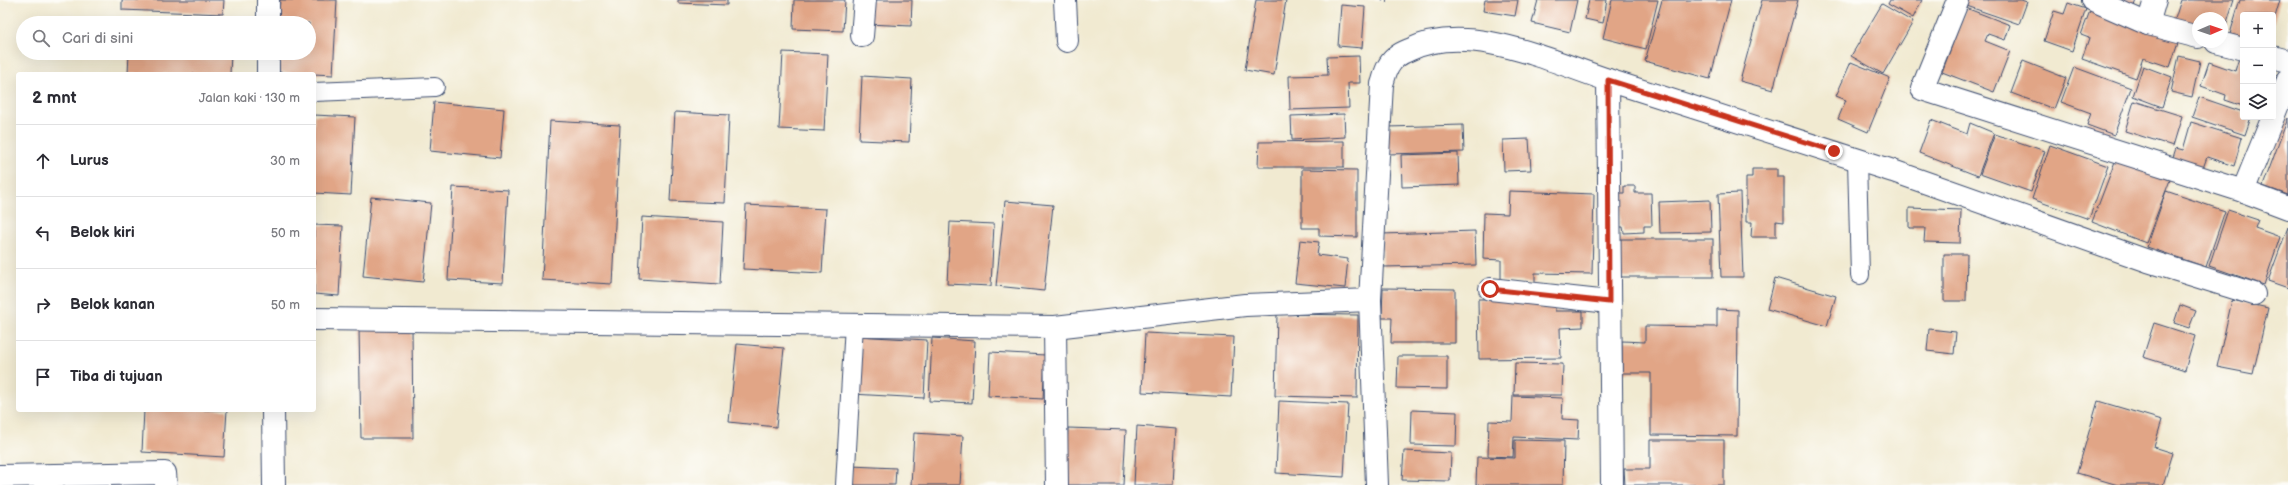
<!DOCTYPE html>
<html lang="id">
<meta charset="utf-8">
<style>
:root{--surface:#fff;--page:#f2f2f3;--text:#2b2b33;--muted:#7c7c81;--line:#e1e1e2}
body{margin:0;font-family:"Balsamiq Sans",sans-serif;background:var(--page);color:var(--text)}
.controls{position:absolute;right:12px;top:12px;display:grid;overflow:hidden;border-radius:4px;box-shadow:0 4px 16px #0002}
.controls button{width:36px;height:36px;display:grid;place-items:center;padding:0;border:0;border-bottom:1px solid var(--line);background:var(--surface);color:var(--text);font:20px sans-serif}
.compass{position:absolute;left:2192px;top:12px;width:36px;height:36px;border-radius:50%;background:var(--surface);box-shadow:0 4px 16px #0002;rotate:88deg}
.stop{position:absolute;width:12px;height:12px;margin:-9px;border:3px solid #c8321e;border-radius:50%;background:#fff}
.stop.end{background:#c8321e;border-color:#fff;box-shadow:0 1px 4px #0008}
.list{margin:0;padding:0;list-style:none}
h2{display:flex;justify-content:space-between;align-items:center;height:52px;margin:0;padding:0 16px;font-size:17px}
h2 small{font-size:13px;font-weight:400;color:var(--muted)}
.list li{display:grid;grid-template-columns:26px 1fr auto;gap:12px;align-items:center;box-sizing:border-box;height:72px;padding:0 16px;border-top:1px solid var(--line)}
.list b{display:block;font-size:15px;white-space:nowrap}
.list em{font-size:13px;font-style:normal;color:var(--muted)}
.icon{flex:none;width:22px;height:22px;fill:none;stroke:currentColor;stroke-width:2;stroke-linecap:round;stroke-linejoin:round}
.map{position:relative;flex:none;width:2288px;height:485px;overflow:hidden}
.search{position:absolute;background:var(--surface);box-shadow:0 4px 16px #0002;left:16px;top:16px;width:300px;height:44px;display:flex;align-items:center;gap:10px;box-sizing:border-box;padding:0 14px;border-radius:22px;color:var(--muted);font-size:15px}
.panel{position:absolute;background:var(--surface);box-shadow:0 4px 16px #0002;left:16px;top:72px;width:300px;height:340px;border-radius:4px}
.map>svg:first-child{display:block}
.building{fill:#e1a586}
.lines{fill:none;stroke-linecap:round;stroke-linejoin:round}
.lane-casing{stroke:#3b4b6f;stroke-width:20}
.street-casing{stroke:#3b4b6f;stroke-width:24}
.path{stroke:#3b4b6f;stroke-width:2.5;stroke-dasharray:1 3;stroke-linecap:butt}
.lane{stroke:#fff;stroke-width:18}
.street{stroke:#fff;stroke-width:22}
.route{stroke:#c8321e;stroke-width:5}
</style>
<div class="map">
<svg width="2288" height="485" viewBox="0 0 2288 485">
<rect width="100%" height="100%" fill="#fdfcf7"/>
<filter id="ink" filterUnits="userSpaceOnUse"><feTurbulence type="fractalNoise" baseFrequency=".025" numOctaves="2"/><feDisplacementMap in="SourceGraphic" scale="8" xChannelSelector="R" yChannelSelector="G"/><feConvolveMatrix kernelMatrix="1 2 1 2 8 2 1 2 1" color-interpolation-filters="sRGB"/></filter>
<filter id="wash" filterUnits="userSpaceOnUse"><feTurbulence type="fractalNoise" baseFrequency=".012" numOctaves="4" result="noise"/><feDisplacementMap in="SourceGraphic" scale="16" xChannelSelector="R" yChannelSelector="G"/><feGaussianBlur stdDeviation="0.9" result="paint"/><feColorMatrix in="noise" values="0 0 0 0 0 0 0 0 0 0 0 0 0 0 0 0 0 1.4 0 .05"/><feComposite in="paint" operator="in"/></filter>
<g filter="url(#wash)">
<rect width="100%" height="100%" fill="#f1ead1"/>
<g id="blocks">
<g class="building">
<path d="M122 0H224L223 14 122 10Z"/>
<path d="M280 0H337L333 75 275 72 277 53H309V23H278Z"/>
<path d="M678 0H727V5L678 3Z"/>
<path d="M794 0H845L843 31 793 29Z"/>
<path d="M868 0H912L911 26 867 24Z"/>
<path d="M1256 0H1286L1274 75 1245 70Z"/>
<path d="M1485 0H1518L1515 16 1483 11Z"/>
<path d="M1538 0H1577L1570 32 1532 23Z"/>
<path d="M1589 0H1607L1603 23 1585 19Z"/>
<path d="M1612 0H1658L1646 49 1603 38Z"/>
<path d="M1662 0H1731L1710 79 1645 61Z"/>
<path d="M1762 0H1798L1773 90 1740 81Z"/>
<path d="M1890 0H1922L1913 18 1888 4Z"/>
<path d="M1962 0H2021L2027 2 2019 24 1961 4Z"/>
<path d="M2118 0H2136L2134 6Z"/>
<path d="M2181 0H2234L2222 38V18H2198V29L2174 22Z"/>
<path d="M2240 0H2280L2273 24V15H2243V37L2230 34Z"/>
<path d="M2068 3 2086 9 2072 51 2044 41 2054 11 2064 14Z"/>
<path d="M1882 4 1913 22 1883 74 1851 56Z"/>
<path d="M1341 5 1365 7 1362 48 1338 46Z"/>
<path d="M1966 8 2010 25 2005 40 1988 34 1985 41 2010 51 1994 92 1942 72Z"/>
<path d="M2091 8 2179 40 2170 67 2143 58 2136 78 2082 59 2089 38 2081 35Z"/>
<path d="M783 52 828 54 824 131 779 129Z"/>
<path d="M129 53H231L230 74H128Z"/>
<path d="M1359 56 1360 83H1348L1349 108 1290 110 1289 76 1328 75 1327 57Z"/>
<path d="M2179 56 2200 61 2192 97 2171 92Z"/>
<path d="M2239 58 2243 60V106L2225 100 2226 95 2201 86 2209 62 2235 71Z"/>
<path d="M2023 61 2066 78 2054 109 2011 93Z"/>
<path d="M1851 62 1890 78 1868 132 1838 119 1846 100 1836 96Z"/>
<path d="M2143 66 2172 77 2162 107 2133 96Z"/>
<path d="M2074 67 2131 88 2114 135 2087 125 2091 113 2061 102Z"/>
<path d="M862 76 912 79 909 142 859 140Z"/>
<path d="M2199 97 2243 112V117H2251L2245 135 2192 117Z"/>
<path d="M2134 101 2182 116 2173 146 2125 131Z"/>
<path d="M434 102 504 109 500 158 430 151Z"/>
<path d="M675 112 729 115 725 203 670 201Z"/>
<path d="M1344 114 1345 137 1292 140 1291 116Z"/>
<path d="M314 115 355 117 351 195 314 193Z"/>
<path d="M2288 118V195L2263 186Z"/>
<path d="M1931 120 1967 134 1970 123 1994 133 1978 176 1919 153Z"/>
<path d="M550 121 620 125 612 284 542 280Z"/>
<path d="M2191 122 2242 138 2234 166 2207 157 2201 174 2171 164 2176 148 2183 150Z"/>
<path d="M1463 125 1464 152 1387 154V127Z"/>
<path d="M1995 134 2045 151 2031 192 1980 174Z"/>
<path d="M1529 139 1531 170 1504 171 1503 140Z"/>
<path d="M1344 141V167H1258L1259 142Z"/>
<path d="M2050 145 2108 166 2089 219 2032 199Z"/>
<path d="M1458 153 1459 185 1402 187 1401 155Z"/>
<path d="M2116 159 2170 180 2146 243 2092 222Z"/>
<path d="M1302 169 1357 170V237L1319 236V228H1302Z"/>
<path d="M1752 169H1777V177H1784V222L1776 221V237H1751L1752 222H1746V177H1752Z"/>
<path d="M1624 186H1635V193H1651L1652 226H1644V232L1624 233 1623 227H1620V193H1624Z"/>
<path d="M453 187 508 190 503 283 448 280Z"/>
<path d="M1509 191 1594 194 1592 274 1535 273V283L1501 281V260L1483 259 1484 213 1508 214Z"/>
<path d="M2166 191 2225 211 2206 267 2147 247Z"/>
<path d="M1740 193 1743 277H1721L1718 194Z"/>
<path d="M371 197 431 203 423 282 363 276Z"/>
<path d="M1710 200 1711 232 1660 233 1659 202Z"/>
<path d="M1005 201 1053 205 1044 291 996 286Z"/>
<path d="M746 205 826 209 822 273 743 269Z"/>
<path d="M1909 208 1961 210 1960 243 1924 242 1925 228H1909Z"/>
<path d="M2228 210 2258 220 2255 228 2280 237 2264 285 2209 266Z"/>
<path d="M642 217 723 222 720 284 639 279Z"/>
<path d="M950 222 994 224 991 286 947 284Z"/>
<path d="M314 225 343 226 339 296 314 294Z"/>
<path d="M2288 227V288L2268 281Z"/>
<path d="M1475 231 1476 265 1383 267 1382 234Z"/>
<rect x="1618" y="239" width="95" height="38"/>
<path d="M1300 240 1319 242 1317 255 1348 259 1345 288 1295 283Z"/>
<path d="M1944 254H1967L1966 301H1944Z"/>
<path d="M1775 278 1836 296 1827 326 1767 309Z"/>
<path d="M1383 288 1455 289V343H1391L1392 318H1382Z"/>
<path d="M1478 299H1555V311H1583V327L1560 328 1561 358 1479 359Z"/>
<path d="M2232 300 2268 308 2253 374 2217 367Z"/>
<path d="M2180 305 2196 311 2189 328 2174 323Z"/>
<path d="M1717 309 1738 310 1737 436 1651 435V373H1622V341L1645 342V326L1717 327Z"/>
<path d="M1277 314 1358 315 1357 398 1275 396Z"/>
<path d="M2154 323 2195 336 2185 370 2143 357Z"/>
<path d="M412 327 413 438H361L359 328Z"/>
<path d="M1929 329 1956 332 1954 354 1927 351Z"/>
<path d="M1145 333 1234 337 1231 397 1142 392Z"/>
<path d="M856 336 927 340 924 398 852 394Z"/>
<path d="M932 338 975 341 972 403 929 401Z"/>
<path d="M737 344 784 348 776 427 729 422Z"/>
<path d="M990 352 1045 355 1043 399 988 396Z"/>
<path d="M1398 356H1447V389L1397 388Z"/>
<path d="M1515 363 1563 364 1562 395H1514Z"/>
<path d="M1513 396 1563 398 1562 419 1579 420 1578 440 1514 437 1513 457 1488 456 1489 421 1512 422Z"/>
<path d="M1279 401 1348 404 1344 477 1276 473Z"/>
<path d="M2098 401 2162 420 2154 447 2173 453 2163 485H2118L2077 473Z"/>
<path d="M144 410H227L224 457 142 452Z"/>
<path d="M1412 410 1457 412 1456 446 1411 445Z"/>
<path d="M1137 426 1176 429 1173 485H1134Z"/>
<path d="M1068 428 1126 430 1123 485H1065Z"/>
<path d="M914 433 963 436 960 485H911Z"/>
<path d="M1515 440 1564 441 1563 485H1476L1477 457 1515 458Z"/>
<path d="M1650 440H1724V485H1625L1624 469H1650Z"/>
<path d="M1404 451 1451 453 1450 481 1402 480Z"/>
<path d="M851 466 896 468 895 485H850Z"/>
</g>
</g>
</g>
<g filter="url(#ink)">
<use href="#blocks" fill-opacity="0" stroke="#3b4b6f" stroke-width="1"/>
<g class="lines">
<defs>
<g id="lane">
<path d="M314 92 435 87"/>
<path d="M1857 160 1860 275"/>
<path d="M845 485 854 324"/>
</g>
<g id="street">
<path d="M268 0V23"/>
<path d="M1065 0 1067 41"/>
<path d="M1958 0 1922 89 2243 191 2288 208"/>
<path d="M2093 0 2148 24 2198 37"/>
<path d="M2148 24 2155 0"/>
<path d="M862 36 865 0"/>
<path d="M2216 42 2243 49"/>
<path d="M268 53V74"/>
<path d="M2273 57 2288 61"/>
<path d="M1608 80 1893 171 2148 261 2254 294"/>
<path d="M2273 117 2288 80"/>
<path d="M2243 191 2273 117"/>
<path d="M1490 289 1609 302"/>
<path d="M314 319 1055 327 1245 305 1370 300"/>
<path d="M1055 327 1057 485"/>
<path d="M273 410 274 485"/>
<path d="M0 476 165 473 166 485"/>
<path d="M1377 485 1370 300 1382 84C1384 79 1385 72 1388 67 1392 59 1401 53 1409 50 1468 21 1550 61 1608 80L1612 485"/>
</g>
</defs>
<use href="#lane" class="lane-casing"/>
<use href="#street" class="street-casing"/>
<path class="path" d="M1382 0 1387 1"/>
<use href="#lane" class="lane"/>
<use href="#street" class="street"/>
</g>
</g>
<g class="lines" filter="url(#ink)">
<path class="route" d="M1490 289 1609 302 1608 80 1834 151"/>
</g>
</svg>
<div class="controls">
<button>+</button>
<button>−</button>
<button><svg class="icon" aria-label="layers" viewBox="0 0 24 24"><path d="M12 4l9 5-9 5-9-5zM3 14l9 5 9-5"/></svg></button>
</div>
<svg class="compass" viewBox="-18 -18 36 36"><path d="M0-13l5 13h-10z" fill="#e53935"/><path d="M0 13l5-13h-10z" fill="#7c7c81"/></svg>
<div class="stop" style="left:1490px;top:289px"></div>
<div class="stop end" style="left:1834px;top:151px"></div>
<div class="search"><svg class="icon" aria-label="search" viewBox="0 0 24 24"><circle cx="10" cy="10" r="6"/><path d="M15 15l6 6"/></svg>Cari di sini</div>
<section class="panel">
<h2>2 mnt<small>Jalan kaki · 130 m</small></h2>
<ul class="list">
<li><svg class="icon" aria-label="ahead" viewBox="0 0 24 24"><path d="M12 20V5M6 11l6-6 6 6"/></svg><div><b>Lurus</b></div><em>30 m</em></li>
<li><svg class="icon" aria-label="left" viewBox="0 0 24 24"><path d="M17 20v-9H6M10 6l-5 5 5 5"/></svg><div><b>Belok kiri</b></div><em>50 m</em></li>
<li><svg class="icon" aria-label="right" viewBox="0 0 24 24"><path d="M7 20v-9h11M14 6l5 5-5 5"/></svg><div><b>Belok kanan</b></div><em>50 m</em></li>
<li><svg class="icon" aria-label="arrive" viewBox="0 0 24 24"><path d="M6 21V4h12l-3 4 3 4H6"/></svg><div><b>Tiba di tujuan</b></div></li>
</ul>
</section>
</div>
